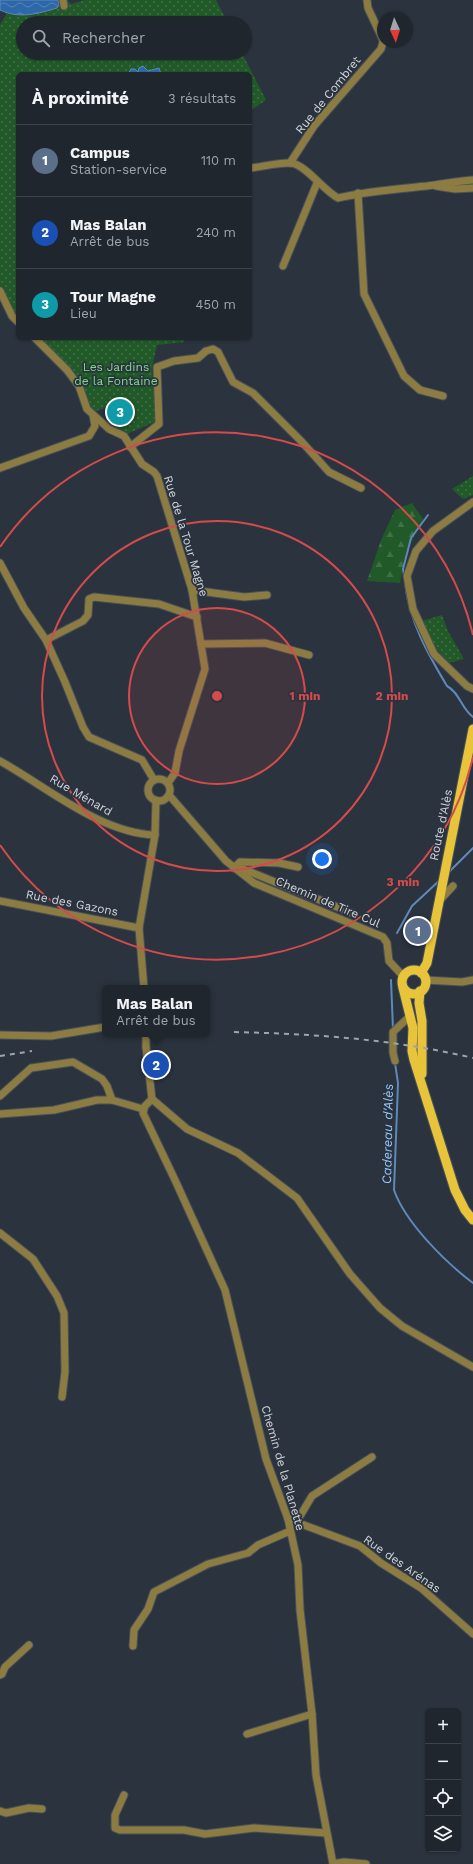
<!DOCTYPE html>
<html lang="fr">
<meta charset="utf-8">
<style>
:root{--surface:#20262e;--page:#282e36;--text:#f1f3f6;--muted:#a2a5aa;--line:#3d434a;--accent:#ea580c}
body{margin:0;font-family:"Work Sans",sans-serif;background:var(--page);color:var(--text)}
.controls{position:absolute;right:12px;bottom:12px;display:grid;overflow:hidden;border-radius:6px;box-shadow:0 1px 3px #0004}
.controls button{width:36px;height:36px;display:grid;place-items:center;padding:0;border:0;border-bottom:1px solid var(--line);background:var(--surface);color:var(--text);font:20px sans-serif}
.compass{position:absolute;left:377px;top:12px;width:36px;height:36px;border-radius:50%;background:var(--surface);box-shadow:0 1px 3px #0004;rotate:176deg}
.you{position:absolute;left:322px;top:859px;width:14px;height:14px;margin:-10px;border:3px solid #fff;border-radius:50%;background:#1a73e8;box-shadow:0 0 0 6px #1a73e833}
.badge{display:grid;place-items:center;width:26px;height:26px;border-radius:50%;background:var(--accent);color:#fff;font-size:13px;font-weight:700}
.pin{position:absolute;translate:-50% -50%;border:2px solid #fff;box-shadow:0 1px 4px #0006}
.popup{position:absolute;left:102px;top:985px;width:108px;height:52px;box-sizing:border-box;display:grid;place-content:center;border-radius:6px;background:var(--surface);filter:drop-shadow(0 1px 3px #0005);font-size:13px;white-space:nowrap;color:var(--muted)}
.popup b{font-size:15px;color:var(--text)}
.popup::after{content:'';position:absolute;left:50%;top:100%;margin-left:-8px;border:8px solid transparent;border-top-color:var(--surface)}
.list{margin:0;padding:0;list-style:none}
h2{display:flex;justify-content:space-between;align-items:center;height:52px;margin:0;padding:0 16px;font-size:17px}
h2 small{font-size:13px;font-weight:400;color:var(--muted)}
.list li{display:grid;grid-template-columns:26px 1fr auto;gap:12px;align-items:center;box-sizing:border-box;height:72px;padding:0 16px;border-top:1px solid var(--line)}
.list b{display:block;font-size:15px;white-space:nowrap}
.list p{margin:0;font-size:13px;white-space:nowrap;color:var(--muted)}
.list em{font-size:13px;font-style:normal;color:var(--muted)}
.icon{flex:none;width:22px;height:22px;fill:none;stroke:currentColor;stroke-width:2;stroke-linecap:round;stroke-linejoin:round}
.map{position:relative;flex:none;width:473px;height:1864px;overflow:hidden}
.search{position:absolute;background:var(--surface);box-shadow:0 1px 3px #0004;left:16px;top:16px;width:236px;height:44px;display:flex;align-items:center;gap:10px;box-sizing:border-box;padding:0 14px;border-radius:22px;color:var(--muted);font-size:15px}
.panel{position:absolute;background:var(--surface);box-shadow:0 1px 3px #0004;left:16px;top:72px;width:236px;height:268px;border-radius:6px}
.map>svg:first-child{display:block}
.grass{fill:url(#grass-dots)}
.forest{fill:url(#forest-firs)}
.water{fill:url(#water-waves);stroke:#5f89b8}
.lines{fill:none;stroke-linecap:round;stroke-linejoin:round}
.stream{stroke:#5f89b8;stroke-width:2}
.minor-casing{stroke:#49505a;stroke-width:9}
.major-casing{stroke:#49505a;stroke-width:11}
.minor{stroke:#8c7c41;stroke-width:7}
.major{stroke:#e7c439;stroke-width:9}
.rail{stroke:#9fa5ad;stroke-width:2;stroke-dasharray:5 5;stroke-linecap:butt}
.minor-bridge-casing{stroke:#49505a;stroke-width:9;stroke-linecap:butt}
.minor-bridge{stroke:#8c7c41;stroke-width:7}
.ring{fill:none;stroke:#d54b4c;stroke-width:2}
.labels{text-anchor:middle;stroke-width:3.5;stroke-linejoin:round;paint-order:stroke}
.street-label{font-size:12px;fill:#d0d5dc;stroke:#2b333e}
.park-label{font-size:12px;fill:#7ddd87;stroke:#2b333e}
.water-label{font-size:13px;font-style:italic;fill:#99c6fb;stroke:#2b333e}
.centre{fill:#d54b4c;stroke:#2b333e;stroke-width:2}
.ring-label{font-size:12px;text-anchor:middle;font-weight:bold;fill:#d54b4c;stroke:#2b333e;stroke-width:3.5;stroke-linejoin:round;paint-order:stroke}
</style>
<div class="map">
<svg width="473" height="1864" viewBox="0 0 473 1864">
<defs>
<pattern id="grass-dots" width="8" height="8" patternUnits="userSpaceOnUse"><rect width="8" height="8" fill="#215929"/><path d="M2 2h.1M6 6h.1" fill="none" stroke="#407047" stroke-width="1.8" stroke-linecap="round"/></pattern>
<pattern id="forest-firs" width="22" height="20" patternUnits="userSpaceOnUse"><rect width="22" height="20" fill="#215929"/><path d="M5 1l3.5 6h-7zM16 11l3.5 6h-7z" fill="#407047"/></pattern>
<pattern id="water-waves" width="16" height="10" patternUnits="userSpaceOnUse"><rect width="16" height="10" fill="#2e68a9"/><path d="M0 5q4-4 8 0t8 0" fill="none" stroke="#5584b8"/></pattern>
</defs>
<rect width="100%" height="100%" fill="#2b333e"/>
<g class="grass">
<path d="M58 0H67L71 4 85 0H216L228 23H23V53H242L266 100 250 111V74H18V318L12 310 0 286V25L7 13C25 17 39 13 57 8L59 5Z"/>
<path d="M38 338H183L184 342 157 345 152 367 157 421 127 434 116 428 106 408 96 411 89 407 81 385Z"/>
<path d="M473 476V495L463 499 452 489Z"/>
<path d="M442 615 448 631 464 659 445 664 428 638 422 621Z"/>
</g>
<path class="forest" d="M412 503 423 519 406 552 400 583 367 581 381 540 395 510Z"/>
<g class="water">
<path d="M0 0H58L59 5 57 8C37 14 19 19 0 10Z"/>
<path d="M143 66 148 71 159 68 161 74H128L131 69H135L138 72 139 68Z"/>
</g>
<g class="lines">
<g class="stream">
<path d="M404 575 403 569 411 538 428 515"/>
<path d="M405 583C409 621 428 654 447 686 460 693 461 708 473 717"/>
<path d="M448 873 473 848"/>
<path d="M397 933 412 906 440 880"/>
<path d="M391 980 393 1029"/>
<path d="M395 1063 398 1083 394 1190C405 1222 445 1262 473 1283"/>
</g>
<defs>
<g id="minor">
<path d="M63 0 64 6"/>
<path d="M367 0 368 8 383 40"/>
<path d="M290 163 314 126 381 49 383 42"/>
<path d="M250 168C261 167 280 162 291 163 306 165 323 190 338 198 367 191 397 189 427 186 443 184 457 181 473 180"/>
<path d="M436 186 455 189 473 188"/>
<path d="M358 193 364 294 404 376 420 390 443 396"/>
<path d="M283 266 317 183"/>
<path d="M0 291 12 316 18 322"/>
<path d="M35 338 67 370 79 386 87 409 109 429 124 436 142 464 154 472 157 476 192 590 205 669 179 751 175 773 168 783"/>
<path d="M130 447 159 424 157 367 174 361 198 358 206 351 213 349 218 352 233 382 253 393 302 442 329 472 361 488"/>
<path d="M0 468 89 436 95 426 93 415"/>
<path d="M473 502 433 531 416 551 407 576 413 609 434 654 467 686 473 689"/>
<path d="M0 563 24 608 46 640 65 682 83 727 89 737 142 760 154 780"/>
<path d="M192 590 244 597 267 595"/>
<path d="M46 640 83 621 88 615 89 599 94 597 159 604 197 617"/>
<path d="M201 644 265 643 309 655"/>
<path d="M0 761C47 787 100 833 155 835"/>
<circle cx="159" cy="790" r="11"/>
<path d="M169 795 226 861 254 883 383 937 387 943 389 961 403 976"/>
<path d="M234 868 240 862 279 863 298 867"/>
<path d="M236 868 243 869 352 913"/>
<path d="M0 901 139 928"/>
<path d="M439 901 453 886"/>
<path d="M425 980 462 982 473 980"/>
<path d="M144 988 139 928 155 835 156 800"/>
<path d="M0 1035 51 1036 105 1027"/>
<path d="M146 1047 152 1099"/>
<path d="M395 1061 393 1053V1032L410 1016"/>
<path d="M0 1096 31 1068 73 1062 102 1079 107 1086 112 1100"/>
<path d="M152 1099 145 1106 143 1113 175 1180 225 1290 266 1459 288 1519 298 1565 300 1610 312 1714 316 1775 333 1864 344 1862 366 1864"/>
<path d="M152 1099 187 1129 238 1153 297 1198 350 1274 380 1308 402 1326 473 1367"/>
<path d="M0 1114 54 1110 97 1100H112L143 1109"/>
<path d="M0 1233 33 1259 57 1296 64 1313 65 1372 62 1397"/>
<path d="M288 1519 360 1546 381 1563 421 1588 473 1634"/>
<path d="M297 1521 312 1496 372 1457"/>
<path d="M133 1646 134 1630 148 1609 154 1592 208 1564 248 1553 258 1545 290 1531"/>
<path d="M0 1675 2 1674 5 1667 29 1645"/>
<path d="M247 1734 312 1714"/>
<path d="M124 1795 115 1815V1828L120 1830H184L205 1834 254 1828 326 1833"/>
<path d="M0 1811 6 1813 29 1808 42 1809"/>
</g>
<g id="major">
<circle cx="414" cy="982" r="12"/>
<path d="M421 973 427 963 473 729"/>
<path d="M403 988 413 1028 412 1051 414 1060 455 1190 465 1210 473 1220"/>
<path d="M420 991 419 1003 422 1021V1074"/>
</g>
</defs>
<use href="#minor" class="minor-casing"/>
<use href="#major" class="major-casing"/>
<use href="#minor" class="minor"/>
<use href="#major" class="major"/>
<g class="rail">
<path d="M234 1032C314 1034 394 1039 473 1058"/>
<path d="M0 1056 32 1051"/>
</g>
<defs>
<path id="minor-bridge" d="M146 1047V1034"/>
</defs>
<use href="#minor-bridge" class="minor-bridge-casing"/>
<use href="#minor-bridge" class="minor-bridge"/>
</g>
<circle cx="217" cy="696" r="88" fill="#d54b4c" fill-opacity=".12"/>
<g class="ring">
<circle cx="217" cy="696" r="88"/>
<circle cx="217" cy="696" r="175"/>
<path d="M473 757A263 263 0 0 1 0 845M0 547A263 263 0 0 1 473 635"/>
</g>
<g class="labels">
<g class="street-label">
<text transform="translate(328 95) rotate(-51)" y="4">Rue de Combret</text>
<text transform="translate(186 536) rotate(73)" y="4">Rue de la Tour Magne</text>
<text transform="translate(81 795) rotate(30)" y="4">Rue Ménard</text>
<text transform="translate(441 825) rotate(-78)" y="4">Route d'Alès</text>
<text transform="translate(328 902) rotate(23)" y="4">Chemin de Tire Cul</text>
<text transform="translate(72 903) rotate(11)" y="4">Rue des Gazons</text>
<text transform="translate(283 1468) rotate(74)" y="4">Chemin de la Planette</text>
<text transform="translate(402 1564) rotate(35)" y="4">Rue des Arénas</text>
</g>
<g class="park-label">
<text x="116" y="371">Les Jardins<tspan x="116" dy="14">de la Fontaine</tspan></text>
</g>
<g class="water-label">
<text transform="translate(387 1134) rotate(-89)" y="5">Cadereau d'Alès</text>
</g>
</g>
<circle cx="217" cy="696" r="6" class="centre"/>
<g class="ring-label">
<text x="305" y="700">1 min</text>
<text x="392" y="700">2 min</text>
<text x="403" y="886">3 min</text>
</g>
</svg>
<div class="controls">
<button>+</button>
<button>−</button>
<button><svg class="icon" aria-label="locate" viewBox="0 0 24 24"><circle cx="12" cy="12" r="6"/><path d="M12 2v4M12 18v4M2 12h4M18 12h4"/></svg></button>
<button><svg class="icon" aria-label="layers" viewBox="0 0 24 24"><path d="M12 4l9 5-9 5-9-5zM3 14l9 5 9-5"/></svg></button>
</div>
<svg class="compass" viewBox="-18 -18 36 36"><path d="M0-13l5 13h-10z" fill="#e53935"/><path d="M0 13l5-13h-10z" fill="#a2a5aa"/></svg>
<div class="you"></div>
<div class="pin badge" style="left:418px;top:931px;background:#5c6f8a">1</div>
<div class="pin badge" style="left:156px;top:1065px;background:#1a4fb4">2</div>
<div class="popup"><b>Mas Balan</b>Arrêt de bus</div>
<div class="pin badge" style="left:120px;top:412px;background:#0f9aa8">3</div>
<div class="search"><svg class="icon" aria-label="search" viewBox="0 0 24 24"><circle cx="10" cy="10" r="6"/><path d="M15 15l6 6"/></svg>Rechercher</div>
<section class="panel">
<h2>À proximité<small>3 résultats</small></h2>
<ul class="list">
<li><span class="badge" style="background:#5c6f8a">1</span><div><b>Campus</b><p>Station-service</p></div><em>110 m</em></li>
<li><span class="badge" style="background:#1a4fb4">2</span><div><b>Mas Balan</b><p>Arrêt de bus</p></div><em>240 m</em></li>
<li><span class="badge" style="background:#0f9aa8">3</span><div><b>Tour Magne</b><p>Lieu</p></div><em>450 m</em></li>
</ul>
</section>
</div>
